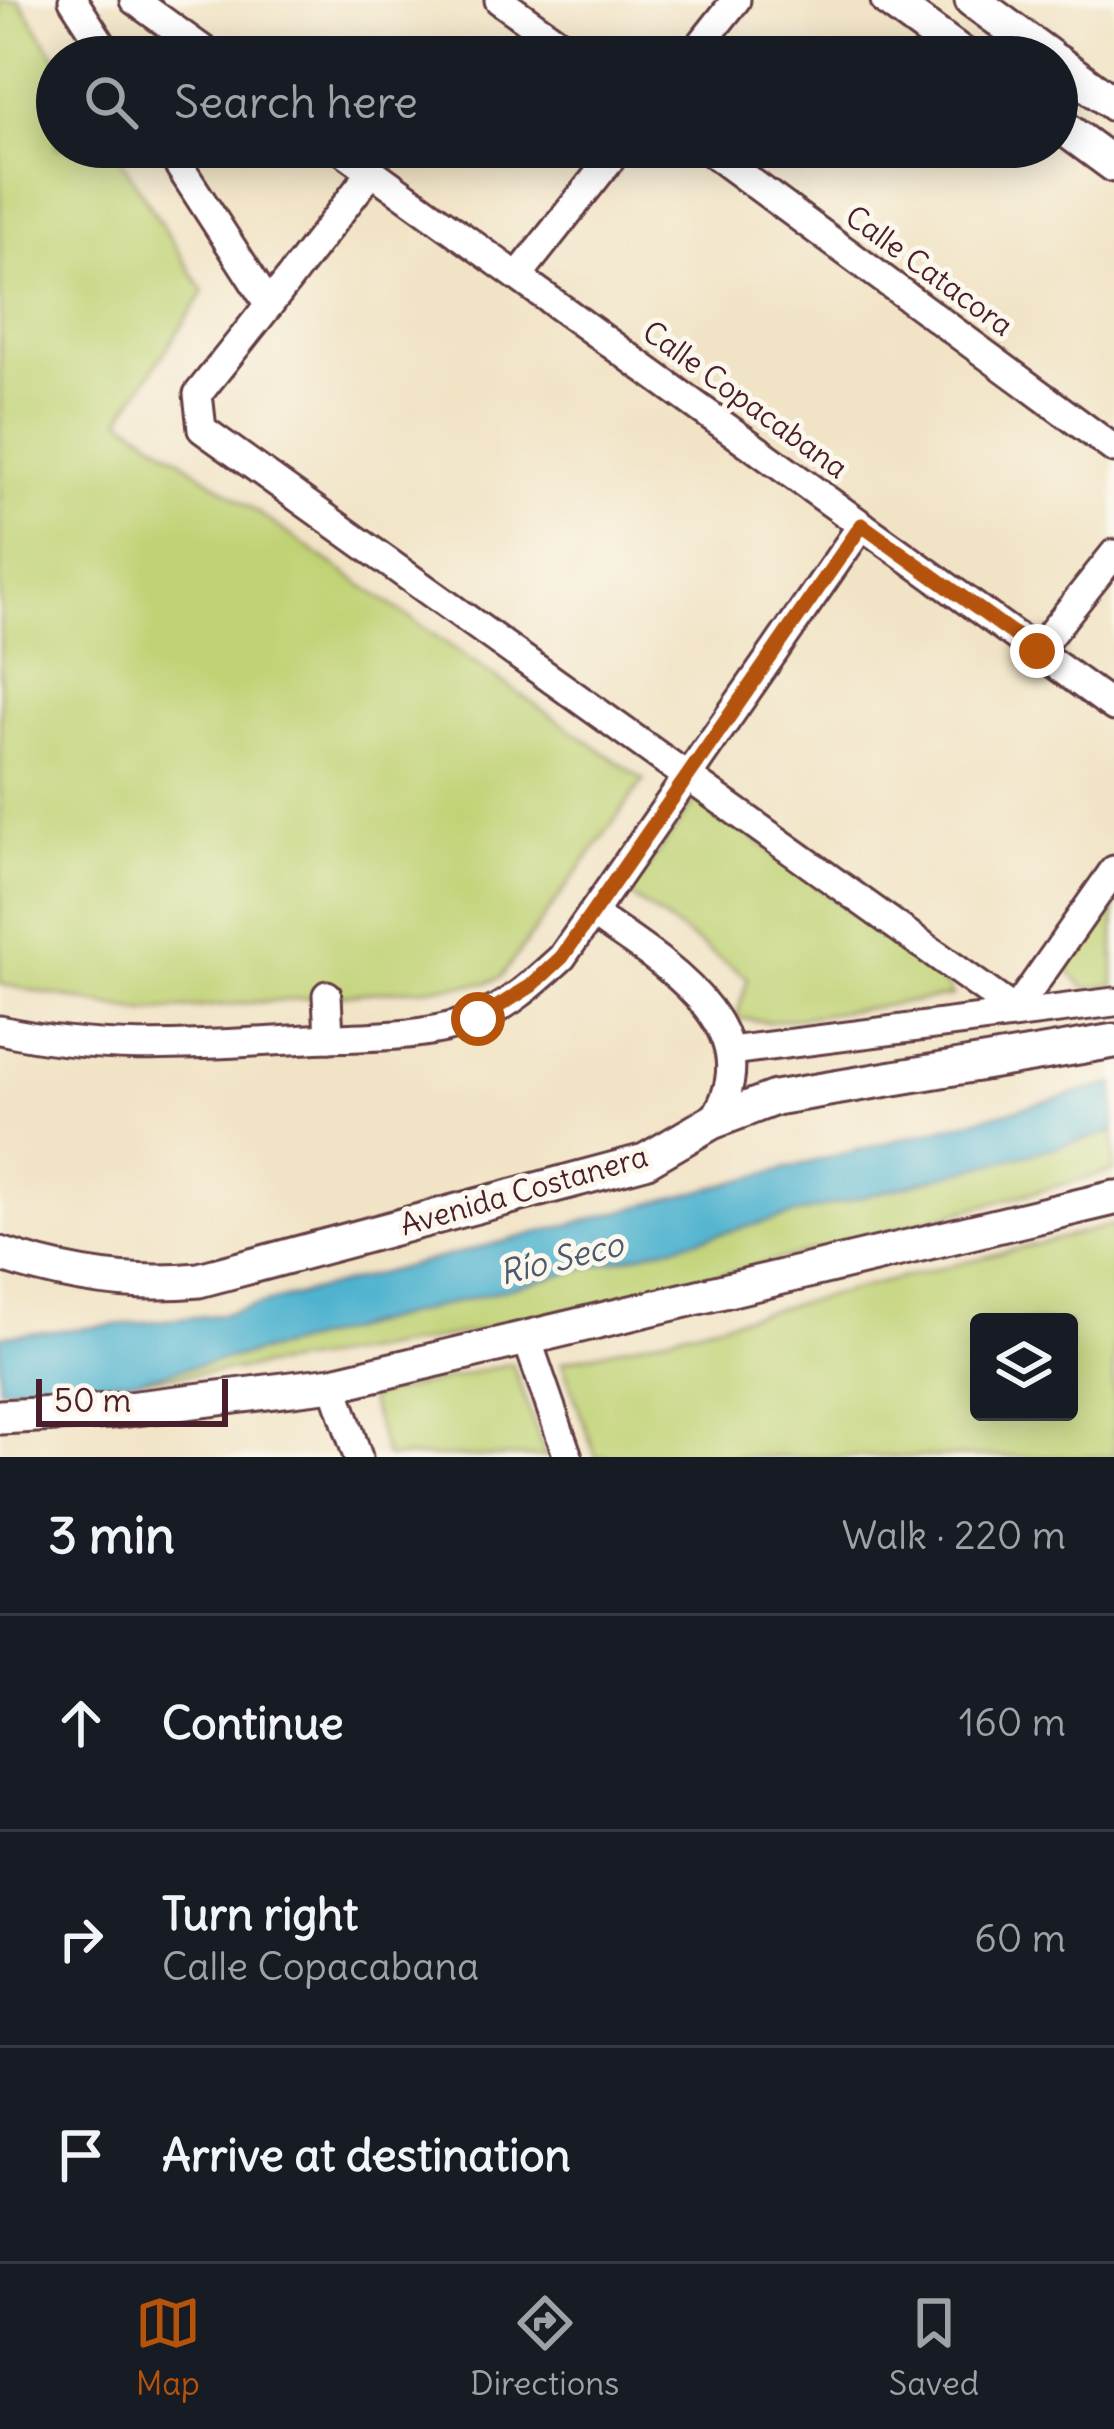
<!DOCTYPE html>
<meta charset="utf-8">
<style>
:root{--surface:#171b24;--page:#20242c;--text:#f1f3f6;--muted:#9ea1a6;--line:#363941;--accent:#b45309}
body{margin:0;font-family:Delius,sans-serif;background:var(--page);color:var(--text)}
.controls{position:absolute;right:36px;bottom:36px;display:grid;overflow:hidden;border-radius:12px;box-shadow:0 6px 30px #0003}
.controls button{width:108px;height:108px;display:grid;place-items:center;padding:0;border:0;border-bottom:3px solid var(--line);background:var(--surface);color:var(--text);font:60px sans-serif}
.scale{position:absolute;left:36px;bottom:30px;width:192px;box-sizing:border-box;padding-left:12px;border:6px solid #4a1f2b;border-top:0;font-size:33px;line-height:42px;white-space:nowrap;color:#4a1f2b;-webkit-text-stroke:9px #fbf7ec;paint-order:stroke}
.stop{position:absolute;width:36px;height:36px;margin:-27px;border:9px solid #b45309;border-radius:50%;background:#fff}
.stop.end{background:#b45309;border-color:#fff;box-shadow:0 3px 12px #0008}
.list{margin:0;padding:0;list-style:none}
h2{display:flex;justify-content:space-between;align-items:center;height:156px;margin:0;padding:0 48px;font-size:51px}
h2 small{font-size:39px;font-weight:400;color:var(--muted)}
.list li{display:grid;grid-template-columns:78px 1fr auto;gap:36px;align-items:center;box-sizing:border-box;height:216px;padding:0 48px;border-top:3px solid var(--line)}
.list b{display:block;font-size:45px;white-space:nowrap}
.list p{margin:0;font-size:39px;white-space:nowrap;color:var(--muted)}
.list em{font-size:39px;font-style:normal;color:var(--muted)}
.icon{flex:none;width:66px;height:66px;fill:none;stroke:currentColor;stroke-width:2;stroke-linecap:round;stroke-linejoin:round}
.map{position:relative;flex:none;width:1114px;height:1457px;overflow:hidden}
.search{position:absolute;background:var(--surface);box-shadow:0 6px 30px #0003;left:36px;right:36px;top:36px;height:132px;display:flex;align-items:center;gap:30px;box-sizing:border-box;padding:0 42px;border-radius:66px;color:var(--muted);font-size:45px}
.sheet{height:804px;background:var(--surface)}
nav{display:flex;justify-content:space-around;align-items:center;box-sizing:border-box;height:168px;border-top:3px solid var(--line);background:var(--surface);font-size:33px;color:var(--muted)}
nav a{display:grid;justify-items:center;gap:6px}
nav .on{color:var(--accent)}
.map>svg:first-child{display:block}
.green{fill:#c0d275;stroke:#857850;stroke-width:3;fill-rule:evenodd}
.water{fill:#50b3cf;stroke:#4d697d;stroke-width:3}
.lines{fill:none;stroke-linecap:round;stroke-linejoin:round}
.minor-casing{stroke:#633c42;stroke-width:33}
.major-casing{stroke:#633c42;stroke-width:39}
.minor{stroke:#fff;stroke-width:27}
.major{stroke:#fff;stroke-width:33}
.route{stroke:#b45309;stroke-width:15}
.labels{text-anchor:middle;stroke-width:10;stroke-linejoin:round;paint-order:stroke}
.street-label{font-size:30px;fill:#4a1f2b;stroke:#fbf7ec}
.water-label{font-size:33px;font-style:italic;fill:#4c5a6d;stroke:#fbf7ec}
</style>
<div class="map">
<svg width="1114" height="1457" viewBox="0 0 1114 1457">
<rect width="100%" height="100%" fill="#fbf7ec"/>
<filter id="ink" filterUnits="userSpaceOnUse"><feTurbulence type="fractalNoise" baseFrequency=".00833" numOctaves="2"/><feDisplacementMap in="SourceGraphic" scale="24" xChannelSelector="R" yChannelSelector="G"/><feConvolveMatrix kernelMatrix="1 2 1 2 8 2 1 2 1" color-interpolation-filters="sRGB"/></filter>
<filter id="wash" filterUnits="userSpaceOnUse"><feTurbulence type="fractalNoise" baseFrequency=".004" numOctaves="4" result="noise"/><feDisplacementMap in="SourceGraphic" scale="48" xChannelSelector="R" yChannelSelector="G"/><feGaussianBlur stdDeviation="2.7" result="paint"/><feColorMatrix in="noise" values="0 0 0 0 0 0 0 0 0 0 0 0 0 0 0 0 0 1.4 0 .05"/><feComposite in="paint" operator="in"/></filter>
<g filter="url(#wash)">
<rect width="100%" height="100%" fill="#f1e3c5"/>
<g class="green">
<path d="M0 0H19L57 59V147H113L204 292 121 418 644 780 501 977 487 983 141 1012 0 984Z"/>
<path d="M698 797 945 981 952 996 769 1022 736 1018 748 978 628 894Z"/>
<path d="M1114 894V985L1086 989 1069 972 1067 959Z"/>
<path d="M1114 1132V1171C792 1254 470 1355 138 1379Z"/>
<path d="M1114 1225V1457H596L562 1362ZM979 1322H1069V1412H979Z"/>
<path d="M512 1363 546 1457H386L369 1398Z"/>
</g>
<path class="water" d="M1114 1084V1132L285 1346 138 1379 0 1388V1336L219 1315Z"/>
</g>
<g filter="url(#ink)">
<g class="lines">
<defs>
<g id="minor">
<path d="M73 0 110 57"/>
<path d="M134 0 213 57"/>
<path d="M499 0 579 57"/>
<path d="M691 57 736 0"/>
<path d="M167 147 269 305 198 394 202 429 1015 1011"/>
<path d="M338 147 1114 707"/>
<path d="M704 147 1114 449"/>
<path d="M518 276 620 147"/>
<path d="M269 305 372 171"/>
<path d="M1037 651 1114 554"/>
<path d="M594 915C660 961 776 1028 712 1122"/>
<path d="M327 995 329 1038"/>
<path d="M1015 1011 1114 870"/>
<path d="M0 1030C107 1054 201 1045 309 1039 364 1036 420 1039 472 1020 506 1009 536 981 562 957L862 525"/>
<path d="M730 1051 1114 1002"/>
<path d="M528 1342 568 1457"/>
<path d="M333 1384 358 1457"/>
</g>
<g id="major">
<path d="M888 0 966 57"/>
<path d="M972 0 1050 57"/>
<path d="M1057 62 1114 104"/>
<path d="M1057 123 1114 165"/>
<path d="M0 1254C65 1276 131 1287 199 1280L645 1161 712 1122 775 1098 1114 1041"/>
<path d="M0 1417 112 1411 333 1384 1114 1198"/>
</g>
</defs>
<use href="#minor" class="minor-casing"/>
<use href="#major" class="major-casing"/>
<use href="#minor" class="minor"/>
<use href="#major" class="major"/>
</g>
</g>
<g class="lines" filter="url(#ink)">
<path class="route" d="M478 1019 531 986 562 957 862 525 1037 651"/>
</g>
<g class="labels">
<g class="street-label">
<text transform="translate(929 271) rotate(36)" y="10">Calle Catacora</text>
<text transform="translate(745 400) rotate(36)" y="10">Calle Copacabana</text>
<text transform="translate(524 1191) rotate(-16)" y="10">Avenida Costanera</text>
</g>
<g class="water-label">
<text transform="translate(561 1258) rotate(-14)" y="12">Río Seco</text>
</g>
</g>
</svg>
<div class="controls">
<button><svg class="icon" aria-label="layers" viewBox="0 0 24 24"><path d="M12 4l9 5-9 5-9-5zM3 14l9 5 9-5"/></svg></button>
</div>
<div class="scale">50 m</div>
<div class="stop" style="left:478px;top:1019px"></div>
<div class="stop end" style="left:1037px;top:651px"></div>
<div class="search"><svg class="icon" aria-label="search" viewBox="0 0 24 24"><circle cx="10" cy="10" r="6"/><path d="M15 15l6 6"/></svg>Search here</div>
</div>
<section class="sheet">
<h2>3 min<small>Walk · 220 m</small></h2>
<ul class="list">
<li><svg class="icon" aria-label="ahead" viewBox="0 0 24 24"><path d="M12 20V5M6 11l6-6 6 6"/></svg><div><b>Continue</b></div><em>160 m</em></li>
<li><svg class="icon" aria-label="right" viewBox="0 0 24 24"><path d="M7 20v-9h11M14 6l5 5-5 5"/></svg><div><b>Turn right</b><p>Calle Copacabana</p></div><em>60 m</em></li>
<li><svg class="icon" aria-label="arrive" viewBox="0 0 24 24"><path d="M6 21V4h12l-3 4 3 4H6"/></svg><div><b>Arrive at destination</b></div></li>
</ul>
</section>
<nav>
<a class="on"><svg class="icon" aria-label="map" viewBox="0 0 24 24"><path d="M3 6l6-2 6 2 6-2v14l-6 2-6-2-6 2zM9 4v14M15 6v14"/></svg>Map</a>
<a><svg class="icon" aria-label="directions" viewBox="0 0 24 24"><path d="M12 3l9 9-9 9-9-9zM9 14v-3h6M13 9l2 2-2 2"/></svg>Directions</a>
<a><svg class="icon" aria-label="saved" viewBox="0 0 24 24"><path d="M7 4h10v16l-5-4-5 4z"/></svg>Saved</a>
</nav>
